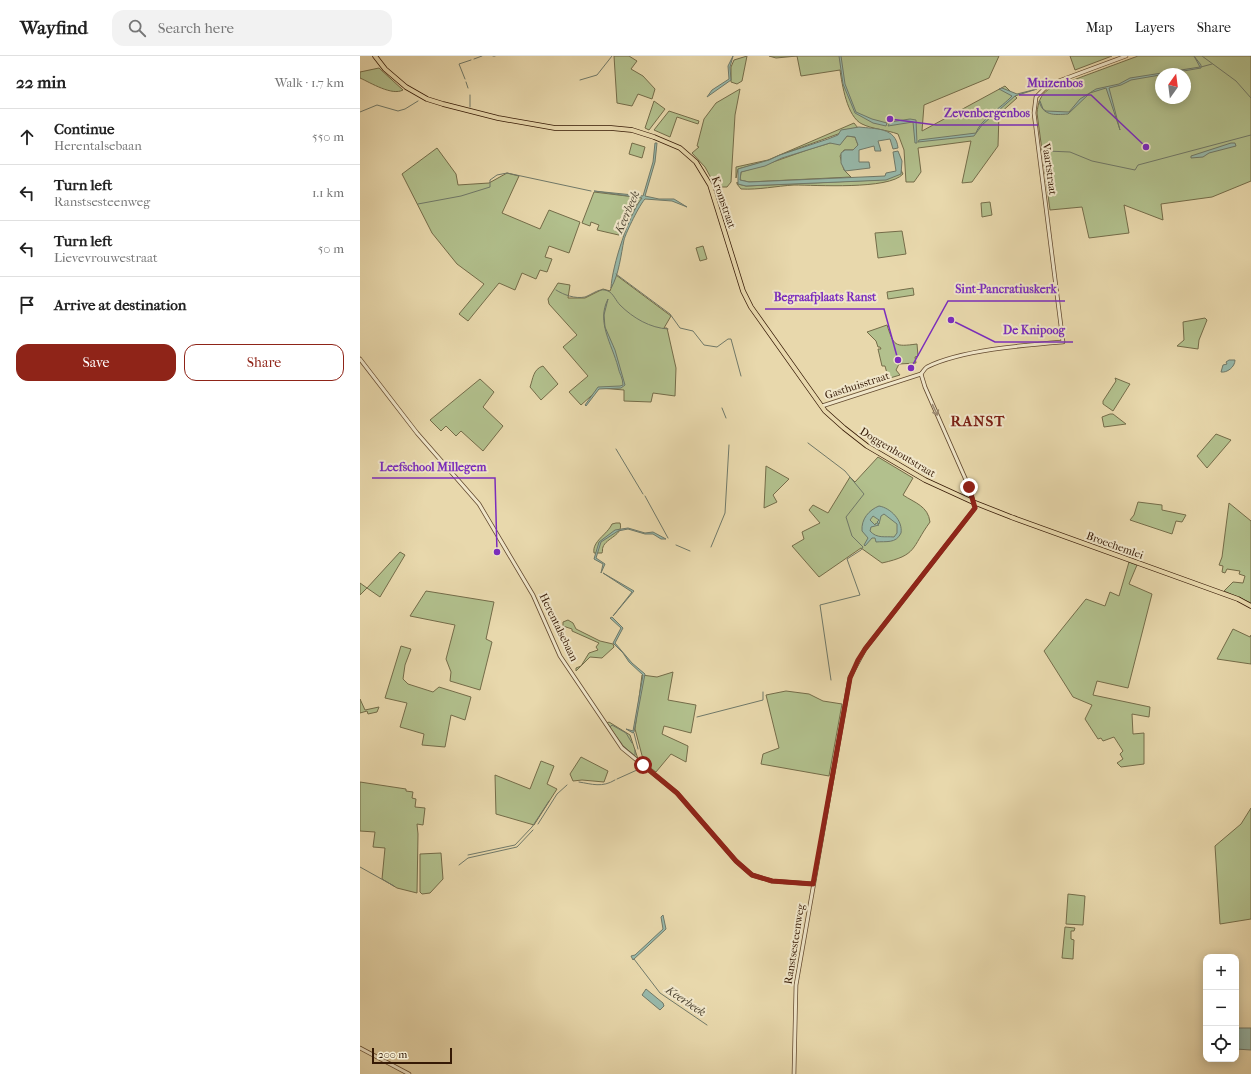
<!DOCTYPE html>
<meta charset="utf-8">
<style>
:root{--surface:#fff;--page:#f2f2f2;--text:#222;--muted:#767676;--line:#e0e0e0;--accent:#8f2418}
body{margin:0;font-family:"IM FELL French Canon",serif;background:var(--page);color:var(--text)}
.controls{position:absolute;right:12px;bottom:12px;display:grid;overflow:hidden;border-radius:8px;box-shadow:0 2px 10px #0003}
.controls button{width:36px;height:36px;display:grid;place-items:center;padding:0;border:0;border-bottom:1px solid var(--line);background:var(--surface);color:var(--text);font:20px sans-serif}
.compass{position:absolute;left:795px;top:12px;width:36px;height:36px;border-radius:50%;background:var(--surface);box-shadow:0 2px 10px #0003;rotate:14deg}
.scale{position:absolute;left:12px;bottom:10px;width:80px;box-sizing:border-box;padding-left:4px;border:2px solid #351905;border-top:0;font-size:11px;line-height:14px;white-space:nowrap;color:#351905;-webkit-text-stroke:3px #f0e6c9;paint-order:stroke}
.stop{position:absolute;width:12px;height:12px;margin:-9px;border:3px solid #8f2418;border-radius:50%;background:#fff}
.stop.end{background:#8f2418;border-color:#fff;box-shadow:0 1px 4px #0008}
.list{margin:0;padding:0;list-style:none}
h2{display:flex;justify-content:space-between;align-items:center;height:52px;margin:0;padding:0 16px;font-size:17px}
h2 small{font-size:13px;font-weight:400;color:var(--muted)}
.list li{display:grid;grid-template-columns:26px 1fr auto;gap:12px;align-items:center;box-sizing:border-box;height:56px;padding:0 16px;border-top:1px solid var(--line)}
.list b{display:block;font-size:15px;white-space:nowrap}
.list p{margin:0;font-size:13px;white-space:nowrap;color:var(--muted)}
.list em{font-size:13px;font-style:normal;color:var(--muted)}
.actions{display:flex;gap:8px;padding:12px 16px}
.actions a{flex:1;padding:9px 0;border:1px solid var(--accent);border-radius:12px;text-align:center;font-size:14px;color:var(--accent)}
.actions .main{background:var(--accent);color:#fff}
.icon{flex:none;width:22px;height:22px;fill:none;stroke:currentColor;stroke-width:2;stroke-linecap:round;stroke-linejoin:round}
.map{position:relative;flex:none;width:891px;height:1018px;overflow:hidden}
header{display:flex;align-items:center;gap:24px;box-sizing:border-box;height:56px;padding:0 20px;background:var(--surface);border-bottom:1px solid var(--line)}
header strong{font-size:19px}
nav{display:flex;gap:22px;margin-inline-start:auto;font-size:14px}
.search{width:280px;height:36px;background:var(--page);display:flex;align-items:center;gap:10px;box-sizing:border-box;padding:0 14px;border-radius:12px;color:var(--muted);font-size:15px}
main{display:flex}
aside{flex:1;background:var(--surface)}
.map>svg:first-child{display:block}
.green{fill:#b2c08d;stroke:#746c49;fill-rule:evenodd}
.water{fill:#97b9ab;stroke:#707969;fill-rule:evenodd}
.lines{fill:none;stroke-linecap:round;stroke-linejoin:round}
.stream{stroke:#707969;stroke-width:1}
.minor-casing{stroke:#62492f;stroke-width:4.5}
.major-casing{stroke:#351905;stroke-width:5.5}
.minor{stroke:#f0e6c9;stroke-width:3}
.major{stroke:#e8d8ac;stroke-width:4}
.oneway{stroke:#9c8a71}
.route{stroke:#8f2418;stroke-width:5}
.labels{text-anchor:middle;stroke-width:4;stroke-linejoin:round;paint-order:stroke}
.street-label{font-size:11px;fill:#351905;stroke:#f0e6c9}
.water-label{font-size:12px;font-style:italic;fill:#524937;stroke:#f0e6c9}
.district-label{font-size:15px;font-weight:bold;letter-spacing:1px;fill:#7a1f14;stroke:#f0e6c9}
.leader{fill:none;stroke:#7b2cbf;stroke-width:1.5}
.callout-dot{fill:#7b2cbf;stroke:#f0e6c9;stroke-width:1.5}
.callout-label{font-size:12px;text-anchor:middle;font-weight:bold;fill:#7b2cbf;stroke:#f0e6c9;stroke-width:4;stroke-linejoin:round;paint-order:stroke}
</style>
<header>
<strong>Wayfind</strong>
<div class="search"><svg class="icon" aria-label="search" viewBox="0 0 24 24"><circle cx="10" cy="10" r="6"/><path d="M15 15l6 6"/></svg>Search here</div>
<nav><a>Map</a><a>Layers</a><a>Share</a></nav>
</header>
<main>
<aside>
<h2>22 min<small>Walk · 1.7 km</small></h2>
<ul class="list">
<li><svg class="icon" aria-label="ahead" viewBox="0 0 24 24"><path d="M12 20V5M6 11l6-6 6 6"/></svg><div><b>Continue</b><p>Herentalsebaan</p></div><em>550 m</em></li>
<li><svg class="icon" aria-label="left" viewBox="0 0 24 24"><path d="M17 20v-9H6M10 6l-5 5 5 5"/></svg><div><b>Turn left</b><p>Ranstsesteenweg</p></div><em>1.1 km</em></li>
<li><svg class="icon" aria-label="left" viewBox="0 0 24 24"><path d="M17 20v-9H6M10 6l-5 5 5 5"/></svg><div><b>Turn left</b><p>Lievevrouwestraat</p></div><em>50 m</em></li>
<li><svg class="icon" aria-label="arrive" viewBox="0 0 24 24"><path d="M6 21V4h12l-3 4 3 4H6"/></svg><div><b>Arrive at destination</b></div></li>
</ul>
<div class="actions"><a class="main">Save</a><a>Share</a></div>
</aside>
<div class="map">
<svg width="891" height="1018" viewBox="0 0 891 1018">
<rect width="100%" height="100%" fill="#e8d8ac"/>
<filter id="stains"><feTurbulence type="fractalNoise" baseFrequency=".005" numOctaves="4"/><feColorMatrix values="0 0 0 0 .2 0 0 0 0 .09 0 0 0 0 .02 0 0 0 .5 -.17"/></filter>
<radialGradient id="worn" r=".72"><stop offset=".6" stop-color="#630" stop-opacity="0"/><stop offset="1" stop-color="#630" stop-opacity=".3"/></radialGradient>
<g class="green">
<path d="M254 0H269L277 5 271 13 283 20 295 33 292 43 278 38 272 50 257 47Z"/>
<path d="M387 0 382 25 377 28 371 26V11L374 4Z"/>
<path d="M409 0H639L629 22 564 49 562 75 645 30 657 42 639 58 638 90 612 126 602 127 611 85 558 92 561 116 554 126H546L544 94 538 78C527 74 512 73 502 68 487 61 482 28 480 14L441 20 437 0 416 2Z"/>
<path d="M710 0H752L715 14Z"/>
<path d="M778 0H891V125L852 141 801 148 803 164 764 149 769 177 729 182 722 151 690 154 677 57C678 47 680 39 689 33ZM801 18H825V42H801Z"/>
<path d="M19 12 43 34C32 40 11 27 0 22V16Z"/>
<path d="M380 33 375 59 371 126 367 131H356L345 111 332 97 339 91 337 90 344 63 356 47Z"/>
<path d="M294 45 305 53 289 74 285 72Z"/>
<path d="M309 55 339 65 338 68 317 61 310 81 294 74Z"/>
<path d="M494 67 498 72 483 74 478 78 420 99 410 104 378 113 376 122V111L408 104Z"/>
<path d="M487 80 495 81 498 89 493 94H484L480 100 484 114 491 121 389 126 380 124 381 116C412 108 440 95 470 87 474 86 477 89 481 87Z"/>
<path d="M272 87 285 91 282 102 269 98Z"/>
<path d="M77 92 96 118 98 129 129 127 147 117 159 120 142 157 180 173 189 154 220 166 209 197 189 190 185 201 192 203 187 216 180 214 176 223 162 217 155 234 139 227 108 265 99 258 124 228 97 208 72 177 42 118Z"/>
<path d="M541 114 543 118C529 134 455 129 434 129 416 130 399 134 381 133L377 128V126L378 128 386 130 518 124 541 117Z"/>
<path d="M234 136 283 142 277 148 263 180 237 174 239 169 231 166 230 170 222 167Z"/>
<path d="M630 146 632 159 622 161 621 147Z"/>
<path d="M542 175 546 198 518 202 515 177Z"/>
<path d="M343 190 347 203 340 205 336 192Z"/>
<path d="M256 219 311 260 304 272H307L316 312 315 340 293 337 291 346 264 345V334L240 332 221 349 209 336 228 320 203 291 217 279 189 248 188 243 198 227 210 229 208 242H225L243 233 250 235Z"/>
<path d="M553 232 554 239 528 243 527 236Z"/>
<path d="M845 262 847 264 839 284 838 293 817 290 824 284 823 266Z"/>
<path d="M527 269C534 290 534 291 557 288L558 300 555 301 556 307 539 308 536 314 540 319 530 322 528 321 525 310H522L518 293H521L520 291H518L516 285 507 276Z"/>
<path d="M183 310 198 328 181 344 170 331C173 323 173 313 183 310Z"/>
<path d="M755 322 770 328 753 355 743 348V345L756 325Z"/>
<path d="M120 323 134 336 123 351 143 370 123 395 101 375 96 380 86 370 81 375 70 364Z"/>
<path d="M750 358H753L766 368 744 371 742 361Z"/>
<path d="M856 378 871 384 847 412 837 400Z"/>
<path d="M518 401 553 422 543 439C555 447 568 450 570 466 551 492 558 499 522 507L501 492 459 521 432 490 444 483 442 476 460 467 449 454 453 449 468 457 490 421 495 426Z"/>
<path d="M406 410 429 423 413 439 417 446 404 452Z"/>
<path d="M778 446 802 449V454L826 459 822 466 816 465 812 478 770 464 774 459Z"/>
<path d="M869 447 891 465V547L864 535 873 526 883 527 885 520 879 518 880 515 867 513 865 517 862 516 863 510 859 509 862 501Z"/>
<path d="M256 467H260C264 479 246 482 243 491 242 493 243 495 242 497H234C232 485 247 479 252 468Z"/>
<path d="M40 496 45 499 20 541 7 532 0 539V527L7 532Z"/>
<path d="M769 506 777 509 769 528 792 538 768 632 737 625 733 639 790 651 789 661 772 658 773 678 784 677V708L761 711 757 707 763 703 760 698 763 695 754 681 743 685 741 682 738 683 725 663 732 649 713 641 684 595 726 543 745 550 750 536 759 540Z"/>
<path d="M66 535 134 546 126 583 132 586 120 634 90 625 91 616 86 603 95 569 50 560Z"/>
<path d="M208 564 213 567 216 573 240 585 253 588 254 591 242 602 230 601 216 615V612L221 610 229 597 238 594 236 591 239 587 212 575V573L203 570V566Z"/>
<path d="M873 573 890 581 891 579V608L857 603Z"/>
<path d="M41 590 51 593 45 609 43 623 48 628 73 636 79 631 111 641 105 664 91 659 85 691 62 689 64 678 40 671 47 647 25 642Z"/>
<path d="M313 616 308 644 336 649 331 677 304 670 302 678 328 690 326 706 311 698 296 716 284 707 275 673 282 619 297 621Z"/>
<path d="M426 635 449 638 463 645 482 648 469 720 401 708 403 698 419 692 406 639Z"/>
<path d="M0 643 5 654 19 651 17 656 8 658 7 655 0 657Z"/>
<path d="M249 666 270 679 278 703 261 688 247 667Z"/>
<path d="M221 701 248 715 244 726 222 724 213 725 210 718Z"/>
<path d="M181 705 194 710 187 728 197 733 174 769 136 758 135 719 170 733Z"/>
<path d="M0 726 46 733V735L53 736 52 742 56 743 55 751 65 752 63 769 57 768 58 778 57 837 37 832 22 823 25 792 13 791 15 776 0 775Z"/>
<path d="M891 752V863L860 868 855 790 881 768Z"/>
<path d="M81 797 83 823 70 837 62 838 60 836V798Z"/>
<path d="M708 838 725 840 723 869 706 868Z"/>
<path d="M705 871 715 872 714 875H711V883L714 884 713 903 702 902Z"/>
</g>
<g class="water">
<path d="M373 0 370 11 371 24 347 41 352 34 369 23 368 10Z"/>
<path d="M479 0H481L485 28 496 56 512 63 527 67 526 70 513 67 495 57 483 28Z"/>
<path d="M834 0 841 9V12L771 24 761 29 749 32 760 74 746 32 730 37 708 58C694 59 683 60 679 45H680L683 53 686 55 709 56 720 43 736 33 759 28 770 22 840 11Z"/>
<path d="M642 32 657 38 677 33 655 40 622 69 614 80 558 86 559 84 616 77C620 64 642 51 652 40L639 33Z"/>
<path d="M550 63 556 64 557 87H555L553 66 528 70 530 66Z"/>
<path d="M499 71C515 73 536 71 538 92L533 93 530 83 518 85 521 95H515L514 90 499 94V106H509L510 112 485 115 481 107V97L485 94H493L498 89 495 81 487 80 480 89 470 87 422 102 405 110 381 116 380 124 389 126 525 120 526 117 536 115 533 96 538 95 542 105 541 118 526 124 386 130 378 128V113L409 104 420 99 468 83 478 79 481 74Z"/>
<path d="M295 87H297L295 106 285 140 299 143H314L327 151 312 145 285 143C280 148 266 176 264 184 261 198 259 219 251 232 252 210 269 158 282 142L234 135 283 140 293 106Z"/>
<path d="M871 87H875L876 90 849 97 843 101 831 102V100Z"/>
<path d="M248 243 244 259 245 271 255 294 265 329 261 332 239 333 226 350 225 349 238 331 260 330 263 329C263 322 259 317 258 311 252 288 236 266 248 243Z"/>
<path d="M869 304H875C875 311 867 317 861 316L863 309 867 308 866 306Z"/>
<path d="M519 450C531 452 543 465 541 477 536 488 526 485 516 486L515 482H512L505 490 504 489 508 482 502 475C501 463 509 454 519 450ZM524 458 537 468V477L534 481C525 480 517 483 510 475L511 471 519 469 516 467 515 469 510 464 513 460 519 464 517 466 519 468 521 460Z"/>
<path d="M268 472 285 477 293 476 306 483H301L293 478H285L268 473 258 475 241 486 236 502 245 508 241 517 243 508 234 503 239 486 255 474Z"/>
<path d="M243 517 274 535 253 560 272 536Z"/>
<path d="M252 561 263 572 255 587 272 607 285 618 274 676 273 677 266 673 273 675 283 619 269 606 263 597 253 587 261 572 250 562Z"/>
<path d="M303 859 306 873 273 904 271 900 275 899 303 873 301 861Z"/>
<path d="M286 933 303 947 304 950 300 954 282 939Z"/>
<path d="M876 972H891V994L876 993Z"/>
</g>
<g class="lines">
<g class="stream">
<path d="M133 0H135"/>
<path d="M842 0 876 25 891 42"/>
<path d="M114 3 122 0"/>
<path d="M841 11 852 8"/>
<path d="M105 23 99 8 111 4"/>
<path d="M220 24 237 19 252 0"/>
<path d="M106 26 108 32"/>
<path d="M110 51V39"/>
<path d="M0 56 17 49 38 55 45 53 58 45"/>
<path d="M687 95 710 96 732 105 775 114 778 109 891 79"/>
<path d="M58 148 101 140 130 131V124L137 119 147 117 231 135"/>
<path d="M256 218 310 258 320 272 333 275 344 289 357 291 368 283H371L381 320"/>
<path d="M196 234C204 239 215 243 225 241 233 238 240 231 248 235 253 237 256 245 260 249 273 262 290 272 308 273"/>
<path d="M362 352 366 362"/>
<path d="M448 387 485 415 504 438 486 461 492 480 503 491 501 494 487 503 500 539 460 549 471 624"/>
<path d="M256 393 283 438"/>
<path d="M285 440 308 482"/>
<path d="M316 489 330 495"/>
<path d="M351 491 365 457 369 389"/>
<path d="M337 661 403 644V636"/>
<path d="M250 671 252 669 266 677 272 687"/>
<path d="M274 677 278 693"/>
<path d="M255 679 262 688"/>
<path d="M263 690 274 699"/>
<path d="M275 694V699"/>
<path d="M275 709 276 711"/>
<path d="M257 723 277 714"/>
<path d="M219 726C232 728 242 732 255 724"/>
<path d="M178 768 197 738 207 729"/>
<path d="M108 799 155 789 172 771 189 745"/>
<path d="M99 809 108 802 157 791 173 774"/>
<path d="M0 811 34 830"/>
<path d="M274 903 300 937 347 969"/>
</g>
<defs>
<g id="minor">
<path d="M0 303 57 377 119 448 173 539 200 600 262 692 317 737 376 805 392 819 412 825 453 828"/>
<path d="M561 318C563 316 564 313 567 311 601 294 665 289 703 286L674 57 676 41 688 29 766 0"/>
<path d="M462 350 561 318"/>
<path d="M0 992 49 1018"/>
<path d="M434 1018 436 929 490 621 505 593 615 452 609 431 565 331 561 318"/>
</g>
<path id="major" d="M15 0 25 13 46 31 67 43 83 48 138 62 195 72H251L272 74 294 81 320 92 336 106 350 129 383 235 391 251 465 355 484 372 507 390 565 424 613 446 651 461 878 543 891 550"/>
</defs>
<use href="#minor" class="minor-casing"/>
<use href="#major" class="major-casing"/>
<use href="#minor" class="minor"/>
<use href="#major" class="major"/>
</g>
<defs><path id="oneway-shaft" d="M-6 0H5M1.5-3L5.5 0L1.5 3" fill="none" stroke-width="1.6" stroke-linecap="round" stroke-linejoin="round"/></defs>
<use class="oneway" href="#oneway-shaft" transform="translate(575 354) rotate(65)"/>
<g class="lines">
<path class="route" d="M283 709 317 737 376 805 392 819 412 825 453 828 490 622 498 604 505 593 615 452 609 431"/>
</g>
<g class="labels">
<g class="street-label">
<text transform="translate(690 113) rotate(82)" y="4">Vaartstraat</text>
<text transform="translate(364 146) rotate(71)" y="4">Kromstraat</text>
<text transform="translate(497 329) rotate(-18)" y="4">Gasthuisstraat</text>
<text transform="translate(538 396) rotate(31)" y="4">Doggenhoutstraat</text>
<text transform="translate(755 489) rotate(20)" y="4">Broechemlei</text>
<text transform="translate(199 571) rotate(64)" y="4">Herentalsebaan</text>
<text transform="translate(434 888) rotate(-81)" y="4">Ranstsesteenweg</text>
</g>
<g class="water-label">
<text transform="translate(267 156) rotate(-66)" y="4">Keerbeek</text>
<text transform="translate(326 945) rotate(34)" y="4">Keerbeek</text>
</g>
<g class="district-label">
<text x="618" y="370">RANST</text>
</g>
</g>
<path class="leader" d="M786 91L731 39H659M530 63L576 69H678M551 312L588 245H705M538 304L524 253H405M591 264L635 286H713M137 496L135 422H12"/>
<g class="callout-dot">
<circle cx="786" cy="91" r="4"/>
<circle cx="530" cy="63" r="4"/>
<circle cx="551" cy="312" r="4"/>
<circle cx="538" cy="304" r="4"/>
<circle cx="591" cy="264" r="4"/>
<circle cx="137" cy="496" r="4"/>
</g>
<g class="callout-label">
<text x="695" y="31">Muizenbos</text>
<text x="627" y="61">Zevenbergenbos</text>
<text x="646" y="237">Sint-Pancratiuskerk</text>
<text x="465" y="245">Begraafplaats Ranst</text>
<text x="674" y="278">De Knipoog</text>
<text x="73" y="415">Leefschool Millegem</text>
</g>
<rect width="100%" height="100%" filter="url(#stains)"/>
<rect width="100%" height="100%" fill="url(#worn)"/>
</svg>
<div class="controls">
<button>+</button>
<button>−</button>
<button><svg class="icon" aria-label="locate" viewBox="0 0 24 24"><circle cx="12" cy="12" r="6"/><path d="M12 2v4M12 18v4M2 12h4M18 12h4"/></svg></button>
</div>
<svg class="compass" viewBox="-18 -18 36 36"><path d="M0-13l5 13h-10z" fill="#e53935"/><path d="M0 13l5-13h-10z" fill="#767676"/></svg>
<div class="scale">200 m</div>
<div class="stop" style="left:283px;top:709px"></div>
<div class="stop end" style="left:609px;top:431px"></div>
</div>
</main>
